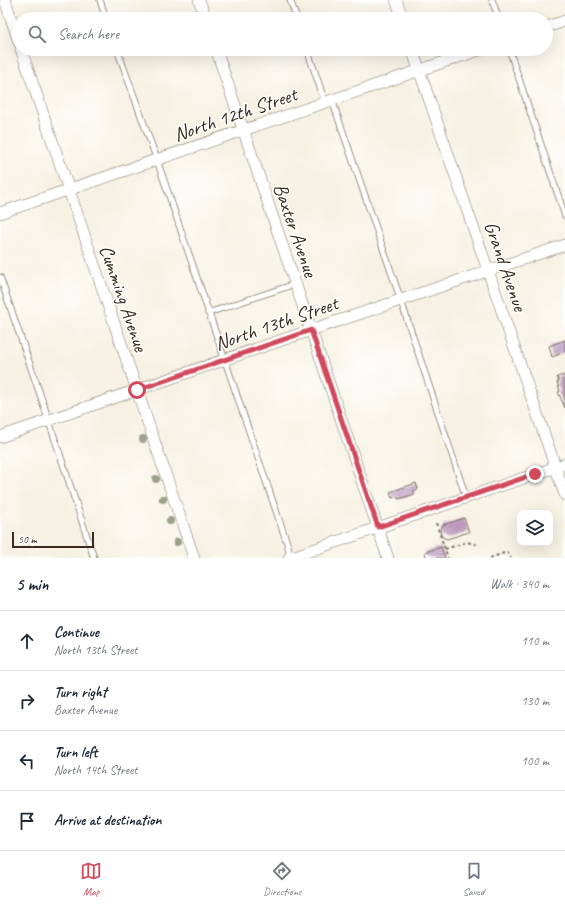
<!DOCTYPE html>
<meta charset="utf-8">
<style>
:root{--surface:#fff;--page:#f6f6f7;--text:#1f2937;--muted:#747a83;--line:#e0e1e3;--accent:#d1495b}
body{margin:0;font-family:Caveat,sans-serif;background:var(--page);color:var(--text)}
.controls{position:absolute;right:12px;bottom:12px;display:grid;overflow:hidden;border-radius:8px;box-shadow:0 4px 16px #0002}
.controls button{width:36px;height:36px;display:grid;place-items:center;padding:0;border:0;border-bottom:1px solid var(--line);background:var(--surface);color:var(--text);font:20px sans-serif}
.scale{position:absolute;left:12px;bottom:10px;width:82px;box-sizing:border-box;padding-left:4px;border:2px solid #3b2a1e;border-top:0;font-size:11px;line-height:14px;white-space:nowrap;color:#3b2a1e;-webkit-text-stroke:3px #fff;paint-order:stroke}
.stop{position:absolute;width:12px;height:12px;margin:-9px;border:3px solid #d1495b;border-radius:50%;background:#fff}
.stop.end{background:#d1495b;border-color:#fff;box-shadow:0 1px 4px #0008}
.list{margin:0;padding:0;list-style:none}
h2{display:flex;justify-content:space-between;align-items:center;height:52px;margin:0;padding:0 16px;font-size:17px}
h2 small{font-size:13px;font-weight:400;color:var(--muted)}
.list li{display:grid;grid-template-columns:26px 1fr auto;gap:12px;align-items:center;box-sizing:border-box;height:60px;padding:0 16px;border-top:1px solid var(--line)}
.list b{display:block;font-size:15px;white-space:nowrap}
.list p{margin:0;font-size:13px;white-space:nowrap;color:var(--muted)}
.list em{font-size:13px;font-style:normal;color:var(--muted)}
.icon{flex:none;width:22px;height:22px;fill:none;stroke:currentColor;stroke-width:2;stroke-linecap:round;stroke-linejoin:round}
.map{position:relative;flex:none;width:565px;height:558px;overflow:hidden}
.search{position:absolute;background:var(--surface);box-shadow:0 4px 16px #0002;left:12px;right:12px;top:12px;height:44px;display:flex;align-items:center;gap:10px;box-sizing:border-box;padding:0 14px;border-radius:22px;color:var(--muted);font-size:15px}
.sheet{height:292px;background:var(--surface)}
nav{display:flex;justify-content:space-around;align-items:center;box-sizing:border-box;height:56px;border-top:1px solid var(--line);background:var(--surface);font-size:11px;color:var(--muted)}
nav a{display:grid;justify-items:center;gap:2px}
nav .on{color:var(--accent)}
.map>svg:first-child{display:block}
.building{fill:url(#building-hatch)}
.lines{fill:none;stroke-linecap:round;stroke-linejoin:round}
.lane-casing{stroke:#7c7063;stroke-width:7}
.street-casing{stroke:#7c7063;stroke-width:12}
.path{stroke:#7c7063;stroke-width:2;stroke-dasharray:3 3;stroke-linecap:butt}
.lane{stroke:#fff;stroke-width:5.5}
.street{stroke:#fff;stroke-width:11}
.tree{fill:#9ca18b}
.route{stroke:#d1495b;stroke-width:5}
.labels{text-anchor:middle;stroke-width:3;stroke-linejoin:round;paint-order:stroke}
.street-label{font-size:20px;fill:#3b2a1e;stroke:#fff}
</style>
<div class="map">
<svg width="565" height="558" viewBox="0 0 565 558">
<defs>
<pattern id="building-hatch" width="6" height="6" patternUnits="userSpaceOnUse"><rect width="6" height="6" fill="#c19bc2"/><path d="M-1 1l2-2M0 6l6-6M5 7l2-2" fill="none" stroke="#9e7f9d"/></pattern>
</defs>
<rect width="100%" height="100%" fill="#fff"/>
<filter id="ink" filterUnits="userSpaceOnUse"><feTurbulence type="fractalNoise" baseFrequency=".025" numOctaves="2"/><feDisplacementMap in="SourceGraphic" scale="8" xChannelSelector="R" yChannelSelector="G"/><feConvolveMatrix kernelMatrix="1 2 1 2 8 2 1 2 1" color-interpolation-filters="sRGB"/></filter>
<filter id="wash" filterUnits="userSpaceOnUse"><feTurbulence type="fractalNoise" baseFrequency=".012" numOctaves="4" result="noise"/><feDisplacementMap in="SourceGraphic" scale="16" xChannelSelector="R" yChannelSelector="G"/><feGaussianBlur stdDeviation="0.9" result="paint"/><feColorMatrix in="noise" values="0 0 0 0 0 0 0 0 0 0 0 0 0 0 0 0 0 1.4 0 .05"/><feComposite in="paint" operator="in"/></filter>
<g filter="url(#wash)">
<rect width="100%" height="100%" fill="#f6f1e2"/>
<g id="blocks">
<g class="building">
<path d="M565 340V352L552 357 549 346Z"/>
<path d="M565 375V408L558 392 560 391 557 382H559L557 377Z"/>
<path d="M416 483 418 489 413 491 415 494 398 499 397 496 392 498 390 492Z"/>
<path d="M464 518 469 532 447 539 442 537 440 532 443 525Z"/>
<path d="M441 547 445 558H426L425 552Z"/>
</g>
</g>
</g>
<g filter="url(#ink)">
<use href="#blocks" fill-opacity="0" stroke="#7c7063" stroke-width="1"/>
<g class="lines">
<defs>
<g id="lane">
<path d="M100 0 106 19"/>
<path d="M290 0 297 19"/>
<path d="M492 0 499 19"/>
<path d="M117 49 157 160 288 546 290 558"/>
<path d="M307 49 325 102"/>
<path d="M509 49 565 216"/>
<path d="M332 100 396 286 466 497"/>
<path d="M0 277 44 406 94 558"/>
<path d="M208 313 295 284"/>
</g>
<g id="street">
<path d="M5 0 19 42"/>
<path d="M199 0 206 19"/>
<path d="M396 0 403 19"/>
<path d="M546 27 565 21"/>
<path d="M21 49 194 558"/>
<path d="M216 49 388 558"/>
<path d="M412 49 565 495"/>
<path d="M0 213 482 49"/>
<path d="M0 437 311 330 565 245"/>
<path d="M289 558 565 464"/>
</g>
</defs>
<use href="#lane" class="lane-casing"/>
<use href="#street" class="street-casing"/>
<g class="path">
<path d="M436 523 448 558"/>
<path d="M445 549 467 542 479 545"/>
<path d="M490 558 507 552 511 558"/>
</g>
<use href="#lane" class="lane"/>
<use href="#street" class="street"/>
</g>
<g class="tree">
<circle cx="143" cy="439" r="4"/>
<circle cx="156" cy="479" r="4"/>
<circle cx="163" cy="499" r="4"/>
<circle cx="170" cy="521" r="4"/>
<circle cx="177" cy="542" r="4"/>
</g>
</g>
<g class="lines" filter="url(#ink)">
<path class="route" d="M137 390 311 330 378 527 535 474"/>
</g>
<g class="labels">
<g class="street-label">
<text transform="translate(235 114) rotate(-19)" y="7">North 12th Street</text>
<text transform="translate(296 230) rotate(71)" y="7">Baxter Avenue</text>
<text transform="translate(506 266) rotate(71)" y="7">Grand Avenue</text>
<text transform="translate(124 298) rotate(71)" y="7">Cumming Avenue</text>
<text transform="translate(276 323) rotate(-19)" y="7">North 13th Street</text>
</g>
</g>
</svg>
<div class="controls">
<button><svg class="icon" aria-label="layers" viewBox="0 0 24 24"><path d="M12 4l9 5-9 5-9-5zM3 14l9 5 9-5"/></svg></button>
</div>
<div class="scale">50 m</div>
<div class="stop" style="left:137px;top:390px"></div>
<div class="stop end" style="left:535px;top:474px"></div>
<div class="search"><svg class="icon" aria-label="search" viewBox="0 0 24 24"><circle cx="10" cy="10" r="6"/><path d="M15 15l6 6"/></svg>Search here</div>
</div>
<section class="sheet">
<h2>5 min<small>Walk · 340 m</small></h2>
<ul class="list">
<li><svg class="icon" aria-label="ahead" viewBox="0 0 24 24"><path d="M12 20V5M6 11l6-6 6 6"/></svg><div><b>Continue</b><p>North 13th Street</p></div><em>110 m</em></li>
<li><svg class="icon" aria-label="right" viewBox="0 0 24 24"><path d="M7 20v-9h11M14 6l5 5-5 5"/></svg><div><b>Turn right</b><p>Baxter Avenue</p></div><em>130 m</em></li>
<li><svg class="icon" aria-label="left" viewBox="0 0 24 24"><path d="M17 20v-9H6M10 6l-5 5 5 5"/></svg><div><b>Turn left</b><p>North 14th Street</p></div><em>100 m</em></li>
<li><svg class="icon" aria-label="arrive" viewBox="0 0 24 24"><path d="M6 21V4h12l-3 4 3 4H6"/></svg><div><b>Arrive at destination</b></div></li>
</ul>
</section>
<nav>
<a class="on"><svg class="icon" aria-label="map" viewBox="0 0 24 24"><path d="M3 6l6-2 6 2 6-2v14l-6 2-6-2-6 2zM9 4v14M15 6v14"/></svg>Map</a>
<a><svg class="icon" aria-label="directions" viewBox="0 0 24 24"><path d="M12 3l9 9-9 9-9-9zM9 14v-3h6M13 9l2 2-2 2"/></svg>Directions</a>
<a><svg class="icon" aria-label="saved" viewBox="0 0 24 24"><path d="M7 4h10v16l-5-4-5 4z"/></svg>Saved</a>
</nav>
